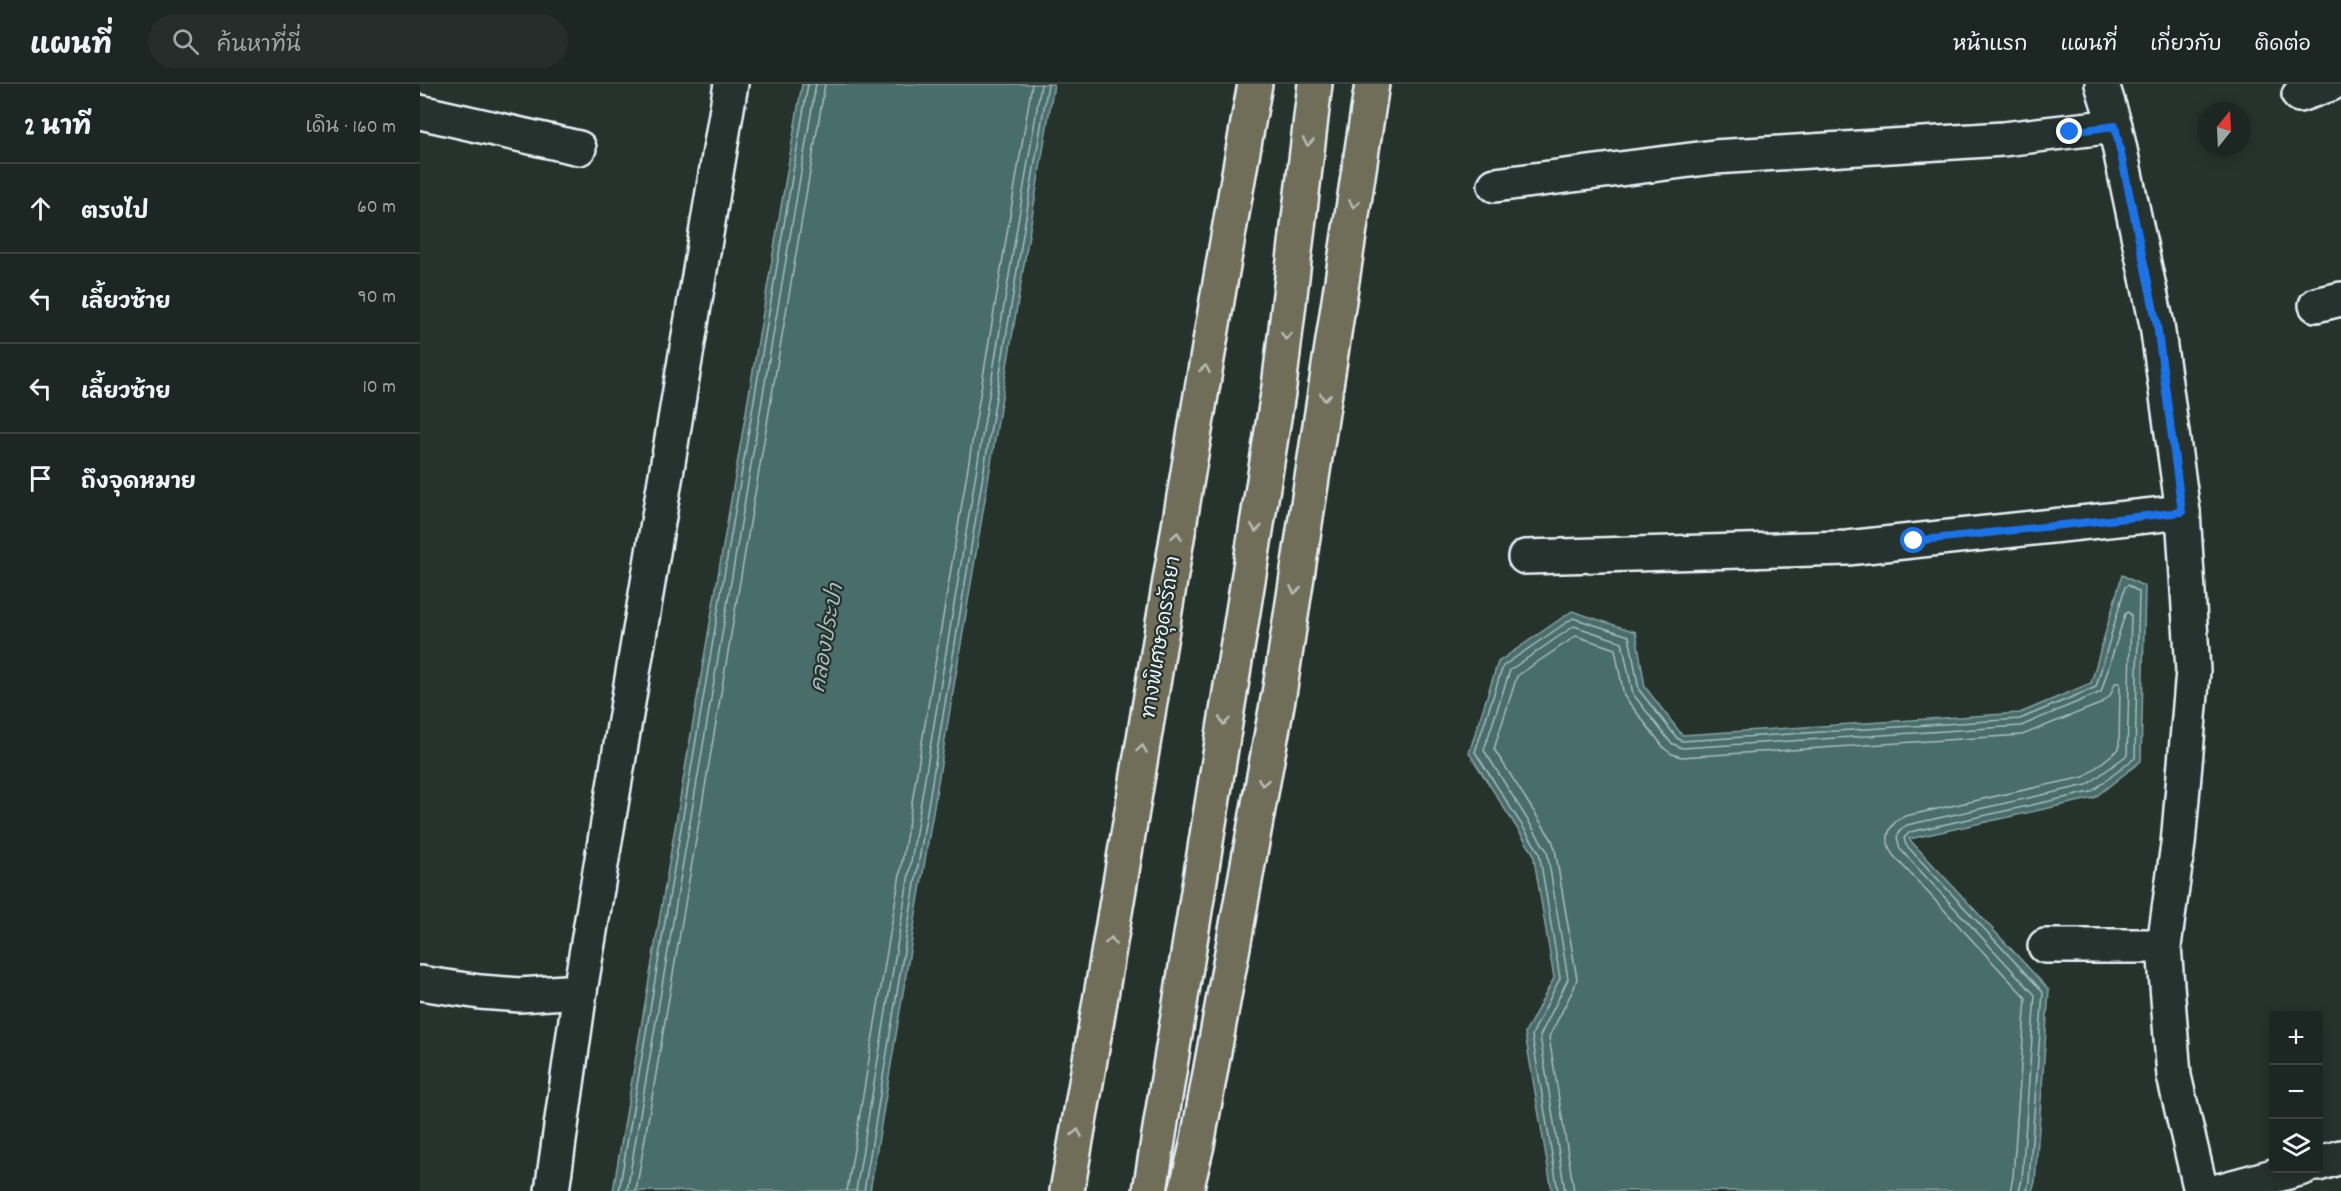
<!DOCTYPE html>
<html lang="th">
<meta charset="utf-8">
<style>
:root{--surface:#1c2622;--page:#252e2a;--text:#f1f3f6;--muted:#a0a5a5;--line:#3a4340}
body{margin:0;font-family:Dekko,"Playpen Sans Thai",sans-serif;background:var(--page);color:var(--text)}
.controls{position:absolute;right:18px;bottom:18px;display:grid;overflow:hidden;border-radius:6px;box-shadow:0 3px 15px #0003}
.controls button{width:54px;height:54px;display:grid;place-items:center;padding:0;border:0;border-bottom:2px solid var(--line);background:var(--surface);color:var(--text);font:30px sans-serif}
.compass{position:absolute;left:1777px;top:18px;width:54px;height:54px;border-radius:50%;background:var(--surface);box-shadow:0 3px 15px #0003;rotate:18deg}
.stop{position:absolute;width:18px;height:18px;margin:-14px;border:4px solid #1a73e8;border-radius:50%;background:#fff}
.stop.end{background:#1a73e8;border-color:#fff;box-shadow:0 2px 6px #0008}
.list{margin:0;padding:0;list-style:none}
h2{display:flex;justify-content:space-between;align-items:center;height:78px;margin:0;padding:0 24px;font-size:26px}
h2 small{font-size:20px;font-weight:400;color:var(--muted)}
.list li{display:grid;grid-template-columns:39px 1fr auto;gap:18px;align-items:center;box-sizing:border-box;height:90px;padding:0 24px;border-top:2px solid var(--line)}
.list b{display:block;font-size:22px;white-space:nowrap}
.list em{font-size:20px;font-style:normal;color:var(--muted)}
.icon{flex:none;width:33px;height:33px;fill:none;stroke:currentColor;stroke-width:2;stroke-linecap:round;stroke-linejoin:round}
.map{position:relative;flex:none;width:1921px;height:1107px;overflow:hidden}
header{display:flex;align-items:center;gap:36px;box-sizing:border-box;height:84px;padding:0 30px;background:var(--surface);border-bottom:2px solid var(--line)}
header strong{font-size:28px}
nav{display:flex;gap:33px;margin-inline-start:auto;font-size:21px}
.search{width:420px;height:54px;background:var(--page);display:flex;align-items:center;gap:15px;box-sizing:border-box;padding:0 21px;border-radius:33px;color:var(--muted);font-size:22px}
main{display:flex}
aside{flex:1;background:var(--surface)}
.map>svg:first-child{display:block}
.water{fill:#486d6b;stroke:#88a2a3;stroke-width:1.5}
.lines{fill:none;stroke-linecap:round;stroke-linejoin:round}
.shore{stroke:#a8bcc0;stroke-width:1.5}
.street-casing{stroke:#e8f1f8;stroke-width:38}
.highway-casing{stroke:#e8f1f8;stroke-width:38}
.street{stroke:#26332d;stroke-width:33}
.highway{stroke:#706e59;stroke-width:33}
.oneway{stroke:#b8bdb8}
.route{stroke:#1a73e8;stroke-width:8}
.labels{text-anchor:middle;stroke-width:4.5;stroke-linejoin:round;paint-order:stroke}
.street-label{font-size:20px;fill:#e8f1f8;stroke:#26332d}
.water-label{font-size:21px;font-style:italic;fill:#a8bcc0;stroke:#26332d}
</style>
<header>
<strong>แผนที่</strong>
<div class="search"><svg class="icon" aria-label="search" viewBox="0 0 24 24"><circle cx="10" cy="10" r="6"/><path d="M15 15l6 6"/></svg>ค้นหาที่นี่</div>
<nav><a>หน้าแรก</a><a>แผนที่</a><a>เกี่ยวกับ</a><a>ติดต่อ</a></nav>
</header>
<main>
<aside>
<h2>2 นาที<small>เดิน · 160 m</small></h2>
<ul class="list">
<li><svg class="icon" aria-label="ahead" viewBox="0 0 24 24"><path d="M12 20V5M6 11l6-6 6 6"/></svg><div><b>ตรงไป</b></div><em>60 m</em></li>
<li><svg class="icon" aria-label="left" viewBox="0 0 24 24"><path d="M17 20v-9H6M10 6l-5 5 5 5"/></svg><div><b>เลี้ยวซ้าย</b></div><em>90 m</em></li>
<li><svg class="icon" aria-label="left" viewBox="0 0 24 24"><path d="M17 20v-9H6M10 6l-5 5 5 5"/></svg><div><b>เลี้ยวซ้าย</b></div><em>10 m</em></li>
<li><svg class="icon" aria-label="arrive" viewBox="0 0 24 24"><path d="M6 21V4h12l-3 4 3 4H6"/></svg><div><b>ถึงจุดหมาย</b></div></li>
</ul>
</aside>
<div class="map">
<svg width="1921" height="1107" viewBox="0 0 1921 1107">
<rect width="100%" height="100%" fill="#26332d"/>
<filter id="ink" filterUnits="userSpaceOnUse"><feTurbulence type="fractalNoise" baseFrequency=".0167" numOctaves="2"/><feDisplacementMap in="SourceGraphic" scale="12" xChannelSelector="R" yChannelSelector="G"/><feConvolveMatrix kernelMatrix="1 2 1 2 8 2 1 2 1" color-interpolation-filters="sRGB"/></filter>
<g filter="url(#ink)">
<g class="water">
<path d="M382 0H634L450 1107H193Z"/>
<path d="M1702 491 1725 503 1721 677 1674 714 1489 755 1629 906 1615 1098 1612 1107H1132L1105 949 1134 894 1113 769 1049 669 1078 578 1152 527 1216 548 1225 603 1262 651 1600 629 1671 599Z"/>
</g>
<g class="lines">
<g class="shore">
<path d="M199 1107 388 0"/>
<path d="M207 1107 396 0"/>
<path d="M216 1107 405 0"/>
<path d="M427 1107 612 0"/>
<path d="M436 1107 621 0"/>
<path d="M444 1107 628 0"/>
<path d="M1138 1107 1112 951 1140 894 1119 768 1055 668 1083 582 1153 534 1209 552 1219 606 1257 654 1262 657 1600 635 1676 603 1705 503 1708 501 1719 508 1715 674 1671 708 1490 748 1484 754 1486 761 1623 908 1609 1097 1607 1107"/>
<path d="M1145 1107 1120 952 1148 895 1127 767 1064 666 1090 586 1154 542 1202 558 1213 610 1251 659 1262 664 1601 642 1681 608 1705 530 1708 528 1711 531 1707 671 1667 701 1487 741 1481 745 1477 753 1480 765 1615 911 1602 1095 1599 1107"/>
<path d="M1154 1107 1129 953 1154 904 1157 895 1135 765 1132 756 1074 665 1097 592 1156 552 1195 565 1204 612 1245 665 1252 670 1261 673 1602 651 1680 620 1690 612 1695 599H1700L1699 665 1664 693 1485 732C1468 739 1463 756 1473 771L1606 914 1593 1093 1590 1107"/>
</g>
<defs>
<g id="street">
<path d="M1682 0 1695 42 1737 241 1763 428 1773 587 1758 760 1744 862 1754 992 1781 1107"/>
<path d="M1879 11 1911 0"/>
<path d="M0 28 159 64"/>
<path d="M1075 101 1294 73 1583 55 1695 42"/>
<path d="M1896 221 1921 215"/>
<path d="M1105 473 1427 464 1763 428"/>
<path d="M1625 862H1744"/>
<path d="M0 899 60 908 100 911 160 907"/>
<path d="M1898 1080 1921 1073"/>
<path d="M132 1107 160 907 311 0"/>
<path d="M1798 1107 1883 1084"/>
</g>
<g id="highway">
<path d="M647 1107C713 739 768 368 835 0"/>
<path d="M730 1107 859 303 895 0"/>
<path d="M766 1107 777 1061 860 604 952 0"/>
</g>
</defs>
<use href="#street" class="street-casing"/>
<use href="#highway" class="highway-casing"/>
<use href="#street" class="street"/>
<use href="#highway" class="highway"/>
</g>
<defs><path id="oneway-chevron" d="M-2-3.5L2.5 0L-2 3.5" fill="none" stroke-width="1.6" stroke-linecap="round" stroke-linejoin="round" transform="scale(1.5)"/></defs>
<g class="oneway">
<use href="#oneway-chevron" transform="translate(888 58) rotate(97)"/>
<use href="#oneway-chevron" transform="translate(934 120) rotate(99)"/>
<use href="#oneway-chevron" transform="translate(866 252) rotate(97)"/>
<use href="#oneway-chevron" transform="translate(785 285) rotate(-80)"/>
<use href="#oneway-chevron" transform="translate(905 313) rotate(99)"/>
<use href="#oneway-chevron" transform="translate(836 444) rotate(99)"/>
<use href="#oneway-chevron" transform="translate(757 452) rotate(-81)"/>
<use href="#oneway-chevron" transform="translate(875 506) rotate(99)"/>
<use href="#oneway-chevron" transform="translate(804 637) rotate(99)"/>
<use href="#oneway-chevron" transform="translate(722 665) rotate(-81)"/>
<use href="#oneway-chevron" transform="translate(843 698) rotate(100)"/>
<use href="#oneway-chevron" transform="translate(691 857) rotate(-81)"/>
<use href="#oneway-chevron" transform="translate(657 1049) rotate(-80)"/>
</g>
</g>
<g class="lines" filter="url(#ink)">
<path class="route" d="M1494 457 1762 428 1737 241 1695 42 1650 48"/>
</g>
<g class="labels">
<g class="street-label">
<text transform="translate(740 553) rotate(-81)" y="7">ทางพิเศษอุดรรัถยา</text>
</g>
<g class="water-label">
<text transform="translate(406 554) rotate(-80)" y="7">คลองประปา</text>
</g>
</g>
</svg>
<div class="controls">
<button>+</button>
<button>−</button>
<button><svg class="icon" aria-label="layers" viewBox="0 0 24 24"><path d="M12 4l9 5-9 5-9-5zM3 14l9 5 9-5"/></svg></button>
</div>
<svg class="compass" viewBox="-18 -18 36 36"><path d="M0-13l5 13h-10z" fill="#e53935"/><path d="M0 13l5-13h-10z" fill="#a0a5a5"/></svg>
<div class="stop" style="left:1494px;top:457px"></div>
<div class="stop end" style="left:1650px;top:48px"></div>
</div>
</main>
